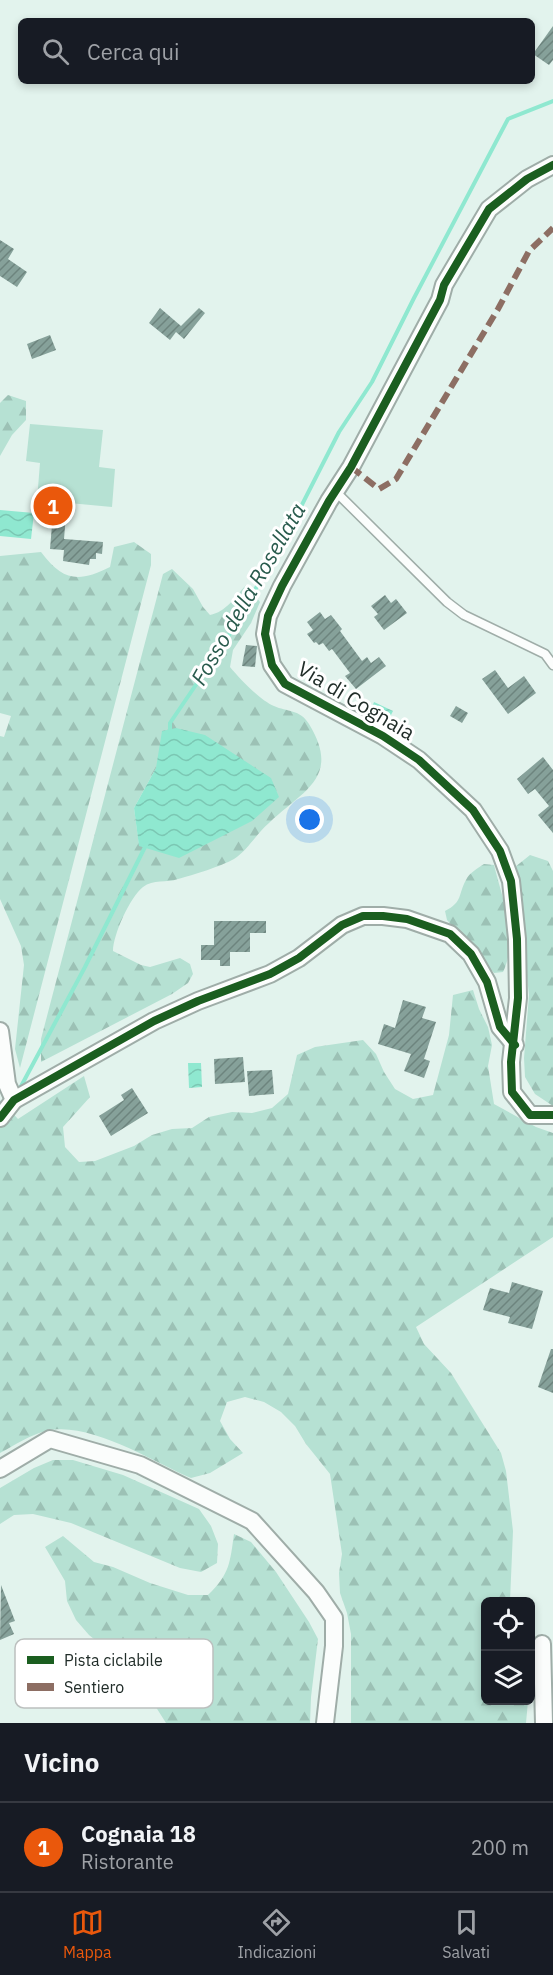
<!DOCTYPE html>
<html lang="it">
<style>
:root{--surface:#171b24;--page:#20242c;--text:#f1f3f6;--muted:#9ea1a6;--line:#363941;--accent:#ea580c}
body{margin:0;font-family:"IBM Plex Sans",sans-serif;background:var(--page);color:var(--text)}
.controls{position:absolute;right:18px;bottom:18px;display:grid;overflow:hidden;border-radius:9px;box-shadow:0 3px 9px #0003}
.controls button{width:54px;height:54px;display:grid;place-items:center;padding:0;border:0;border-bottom:2px solid var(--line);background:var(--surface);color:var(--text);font:30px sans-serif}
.you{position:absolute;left:310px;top:820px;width:21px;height:21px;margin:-15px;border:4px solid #fff;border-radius:50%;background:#1a73e8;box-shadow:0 0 0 9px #1a73e833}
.badge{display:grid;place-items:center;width:39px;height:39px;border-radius:50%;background:var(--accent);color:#fff;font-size:20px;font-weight:700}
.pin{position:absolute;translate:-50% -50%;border:3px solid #fff;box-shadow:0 2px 6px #0006}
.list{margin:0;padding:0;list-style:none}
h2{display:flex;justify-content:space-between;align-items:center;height:78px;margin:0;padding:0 24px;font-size:26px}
h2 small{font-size:20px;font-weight:400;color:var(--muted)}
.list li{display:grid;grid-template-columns:39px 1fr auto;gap:18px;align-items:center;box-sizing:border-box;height:90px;padding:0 24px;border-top:2px solid var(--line)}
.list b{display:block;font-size:22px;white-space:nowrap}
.list p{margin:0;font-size:20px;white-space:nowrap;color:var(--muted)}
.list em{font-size:20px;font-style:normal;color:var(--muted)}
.icon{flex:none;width:33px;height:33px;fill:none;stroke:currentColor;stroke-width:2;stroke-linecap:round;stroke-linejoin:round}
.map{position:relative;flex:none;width:553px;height:1723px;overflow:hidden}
.search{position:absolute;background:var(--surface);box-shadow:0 3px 9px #0003;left:18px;right:18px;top:18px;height:66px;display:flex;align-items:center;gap:15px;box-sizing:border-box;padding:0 21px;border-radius:9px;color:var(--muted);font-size:22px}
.sheet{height:168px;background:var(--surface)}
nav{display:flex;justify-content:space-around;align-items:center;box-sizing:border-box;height:84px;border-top:2px solid var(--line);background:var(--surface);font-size:16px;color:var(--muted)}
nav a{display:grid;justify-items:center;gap:3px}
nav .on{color:var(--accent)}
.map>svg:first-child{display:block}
.grass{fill:#b6e1d3}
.forest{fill:url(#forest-firs);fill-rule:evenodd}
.water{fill:url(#water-waves)}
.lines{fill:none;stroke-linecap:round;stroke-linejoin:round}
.stream{stroke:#8fe8d0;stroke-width:4}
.building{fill:url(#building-hatch)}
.service-casing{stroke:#9fada8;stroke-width:11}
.minor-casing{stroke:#9fada8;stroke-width:20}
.service{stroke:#fbfdfc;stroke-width:8}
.minor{stroke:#fbfdfc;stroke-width:16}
.quiet{stroke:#8d6e63;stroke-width:6;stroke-dasharray:12 6;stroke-linecap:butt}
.cycleway-casing{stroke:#fff;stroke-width:11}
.cycleway{stroke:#1b5e20;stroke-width:8}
.labels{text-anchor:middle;stroke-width:6;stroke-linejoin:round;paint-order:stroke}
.street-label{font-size:21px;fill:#212d29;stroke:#fff}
.water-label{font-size:22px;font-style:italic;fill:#295b4d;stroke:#fff}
.key{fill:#fff;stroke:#bcc0bf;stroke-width:1.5}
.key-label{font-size:16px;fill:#212d29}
</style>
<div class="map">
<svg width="553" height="1723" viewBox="0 0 553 1723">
<defs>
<pattern id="forest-firs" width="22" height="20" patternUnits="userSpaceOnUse" patternTransform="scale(1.5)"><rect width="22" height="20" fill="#b6e1d3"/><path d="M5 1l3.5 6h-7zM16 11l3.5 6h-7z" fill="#9cc1b5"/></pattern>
<pattern id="water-waves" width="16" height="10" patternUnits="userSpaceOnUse" patternTransform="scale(1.5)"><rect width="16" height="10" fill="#8fe8d0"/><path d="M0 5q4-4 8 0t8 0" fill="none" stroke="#7bc7b3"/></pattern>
<pattern id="building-hatch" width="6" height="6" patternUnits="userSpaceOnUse" patternTransform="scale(1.5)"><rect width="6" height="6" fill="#86a19a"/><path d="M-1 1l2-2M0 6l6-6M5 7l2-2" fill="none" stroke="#6d847e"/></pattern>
</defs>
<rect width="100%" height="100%" fill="#e2f3ed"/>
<path class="grass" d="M30 424 103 430 99 467 115 469 112 507 37 500 40 463 26 461Z"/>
<g class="forest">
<path d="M8 395 26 401V420L12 435 0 456V403Z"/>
<path d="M134 542 151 554V565L20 1068 15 1049 24 965 21 946 0 899V736L4 737 11 716 0 713V556L41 552C63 581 78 583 110 567L114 547Z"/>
<path d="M172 569 193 589 203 607 210 615C226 612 235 597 246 585L260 602 251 623 233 650 230 667C240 679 260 700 274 706 287 712 300 709 309 724 342 778 302 791 269 823 257 833 247 851 234 859 222 866 193 875 178 879 167 883 153 879 143 887 130 897 113 935 113 951L141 965 150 967 180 958 190 964 193 974 188 983 172 994 41 1062V1039L163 574ZM156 768 139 845 134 808Z"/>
<path d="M530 855 548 861 553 871V1106L535 1094 525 1077 524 1058 529 995 515 867Z"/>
<path d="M484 864 494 865C502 898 519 939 503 972L494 973 447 920 445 911C463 902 458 894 466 880 469 873 478 868 484 864Z"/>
<path d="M473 990 479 1009 488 1027 492 1045 488 1066 494 1104 536 1127 553 1133V1237L416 1327 424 1344 451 1373 501 1453 506 1471 513 1531 510 1601 486 1602V1700L528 1701 526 1723H351V1634L347 1613 340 1593 339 1573 342 1554 330 1474 306 1444 295 1426 281 1412 264 1402 245 1397 227 1402 220 1421 230 1439 243 1453 210 1473 191 1478C154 1462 88 1420 46 1431 30 1435 15 1445 0 1453V1100L18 1119 84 1076 90 1097 63 1127 65 1147 79 1162 95 1161 134 1146 152 1135 172 1129 192 1128 209 1117 232 1112 252 1113 272 1108 288 1094 297 1055 315 1047 363 1040 376 1054 384 1072 395 1089 413 1099 433 1095 449 1035 453 995Z"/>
<path d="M53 1460H73L123 1475 199 1509 211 1526 218 1544 217 1563 201 1572 180 1568 71 1523 33 1514 14 1515 0 1524V1488L34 1468Z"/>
<path d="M234 1534 251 1542 276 1572 309 1622 318 1639 311 1697 310 1723H166L147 1693 121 1661 89 1635 76 1620 67 1601 65 1581 45 1547 63 1536 94 1562 113 1567 150 1583 188 1595H208C230 1574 230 1562 234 1534Z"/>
</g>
<g class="water">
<path d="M0 510 34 513 31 539 0 536Z"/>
<path d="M374 702 393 711 389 719 371 710Z"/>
<path d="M176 728 205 735 271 778 279 797 252 821 179 858 139 846 134 808 156 768 162 731Z"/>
<path d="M188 1063H201L202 1087 189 1088Z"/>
</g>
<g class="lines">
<g class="stream">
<path d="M170 733V723L225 642 286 536 339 432 372 382 414 298 508 119 553 101"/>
<path d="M19 1090 85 967 147 843"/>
</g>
</g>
<g class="building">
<path d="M553 26V60L549 65 533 54Z"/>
<path d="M0 240 14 249 8 259 27 272 17 287 0 276Z"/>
<path d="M160 308 181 326 199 308 205 313 184 339 176 332 170 340 149 323Z"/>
<path d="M50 335 56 350 32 359 27 344Z"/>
<path d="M53 513 66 514 64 539 103 542 102 554 96 553V559H90L89 565 63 561 64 550 50 549Z"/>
<path d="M385 595 391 603 396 599 407 613 384 630 374 617 378 614 371 606Z"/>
<path d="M320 612 325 619 331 615 342 629 340 631 362 661 367 657 371 663 379 657 386 666 356 689 345 676 350 673 332 649 329 651 323 643 319 645 316 642 314 643 307 634 313 630 307 622Z"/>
<path d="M246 645 257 646 255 667 242 666Z"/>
<path d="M495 670 508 688 524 676 536 693 508 714 482 679Z"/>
<path d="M456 706 468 713 462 723 450 716Z"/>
<path d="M543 757 553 770V833L538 815 549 806 535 789 528 794 517 779Z"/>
<path d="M214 921H266V933H250V952H230V966H220V960H201V945H214Z"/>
<path d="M403 1000 426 1007 422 1018 436 1022 424 1059 430 1061 424 1078 404 1071 411 1054 378 1044 384 1024 395 1028Z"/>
<path d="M243 1057 245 1082 215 1084 214 1059Z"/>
<path d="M272 1070 274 1094 249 1096 247 1071Z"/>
<path d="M132 1088 148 1113 111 1136 99 1116 124 1100 121 1095Z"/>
<path d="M512 1282 543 1291 532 1329 508 1323 510 1317 483 1310 490 1288 509 1293Z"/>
<path d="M551 1349H553V1393L538 1387Z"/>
<path d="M1 1585 15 1621 9 1623 14 1634 0 1640Z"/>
</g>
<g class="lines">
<defs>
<path id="service" d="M336 492 447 602 464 615 545 654 553 665"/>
<g id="minor">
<path d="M553 165 527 179 489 209 444 285 440 300 351 467 329 501 282 586 268 616 265 634 272 665 285 684 383 736 419 760 473 810 500 851 511 881 517 939 518 998 511 1062 512 1092 530 1115H553"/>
<path d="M0 1031 7 1084 14 1100"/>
<path d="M0 1118 14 1100 154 1021 198 1001 270 974 299 958 342 925 363 916H383L407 919 450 934 471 954 487 982 500 1027 515 1045"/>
<path d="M0 1469 50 1439 140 1465 252 1521 316 1592 334 1618V1646L325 1723"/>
<path d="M542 1644 544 1723"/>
</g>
</defs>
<use href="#service" class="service-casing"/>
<use href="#minor" class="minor-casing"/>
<use href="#service" class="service"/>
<use href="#minor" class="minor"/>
<path class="quiet" d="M351 467 379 489 396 479 498 309 529 251 553 228"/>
<defs>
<g id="cycleway">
<path d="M553 165 527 179 489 209 444 285 440 300 351 467 329 501 282 586 268 616 265 634 272 665 285 684 383 736 419 760 473 810 500 851 511 881 517 939 518 998 511 1062 512 1092 530 1115H553"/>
<path d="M0 1118 14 1100 154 1021 198 1001 270 974 299 958 342 925 363 916H383L407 919 450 934 471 954 487 982 500 1027 515 1045"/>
</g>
</defs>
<use href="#cycleway" class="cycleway-casing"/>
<use href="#cycleway" class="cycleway"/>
</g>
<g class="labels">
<g class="street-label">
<text transform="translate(356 701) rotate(31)" y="7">Via di Cognaia</text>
</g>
<g class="water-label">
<text transform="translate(248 594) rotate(-60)" y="8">Fosso della Rosellata</text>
</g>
</g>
<rect x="15" y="1639" width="198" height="69" rx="9" class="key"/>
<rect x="27" y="1656" width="27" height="8" fill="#1b5e20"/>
<rect x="27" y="1683" width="27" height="8" fill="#8d6e63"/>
<g class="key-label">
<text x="64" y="1666">Pista ciclabile</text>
<text x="64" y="1693">Sentiero</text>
</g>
</svg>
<div class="controls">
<button><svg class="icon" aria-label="locate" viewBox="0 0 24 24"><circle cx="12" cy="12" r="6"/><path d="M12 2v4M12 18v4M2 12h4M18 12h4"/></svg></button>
<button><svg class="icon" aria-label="layers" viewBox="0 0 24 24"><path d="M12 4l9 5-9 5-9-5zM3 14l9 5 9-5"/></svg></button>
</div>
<div class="you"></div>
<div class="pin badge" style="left:53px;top:506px">1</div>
<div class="search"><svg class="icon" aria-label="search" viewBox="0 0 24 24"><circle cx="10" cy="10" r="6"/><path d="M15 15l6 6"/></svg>Cerca qui</div>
</div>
<section class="sheet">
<h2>Vicino<small></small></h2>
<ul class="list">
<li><span class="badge">1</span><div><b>Cognaia 18</b><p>Ristorante</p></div><em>200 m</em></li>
</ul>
</section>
<nav>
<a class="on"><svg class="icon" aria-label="map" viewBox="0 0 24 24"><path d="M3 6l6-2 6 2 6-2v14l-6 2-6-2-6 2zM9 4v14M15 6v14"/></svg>Mappa</a>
<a><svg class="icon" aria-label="directions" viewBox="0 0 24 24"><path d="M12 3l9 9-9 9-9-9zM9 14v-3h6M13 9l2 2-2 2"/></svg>Indicazioni</a>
<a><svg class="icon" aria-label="saved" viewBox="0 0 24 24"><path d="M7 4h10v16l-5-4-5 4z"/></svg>Salvati</a>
</nav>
